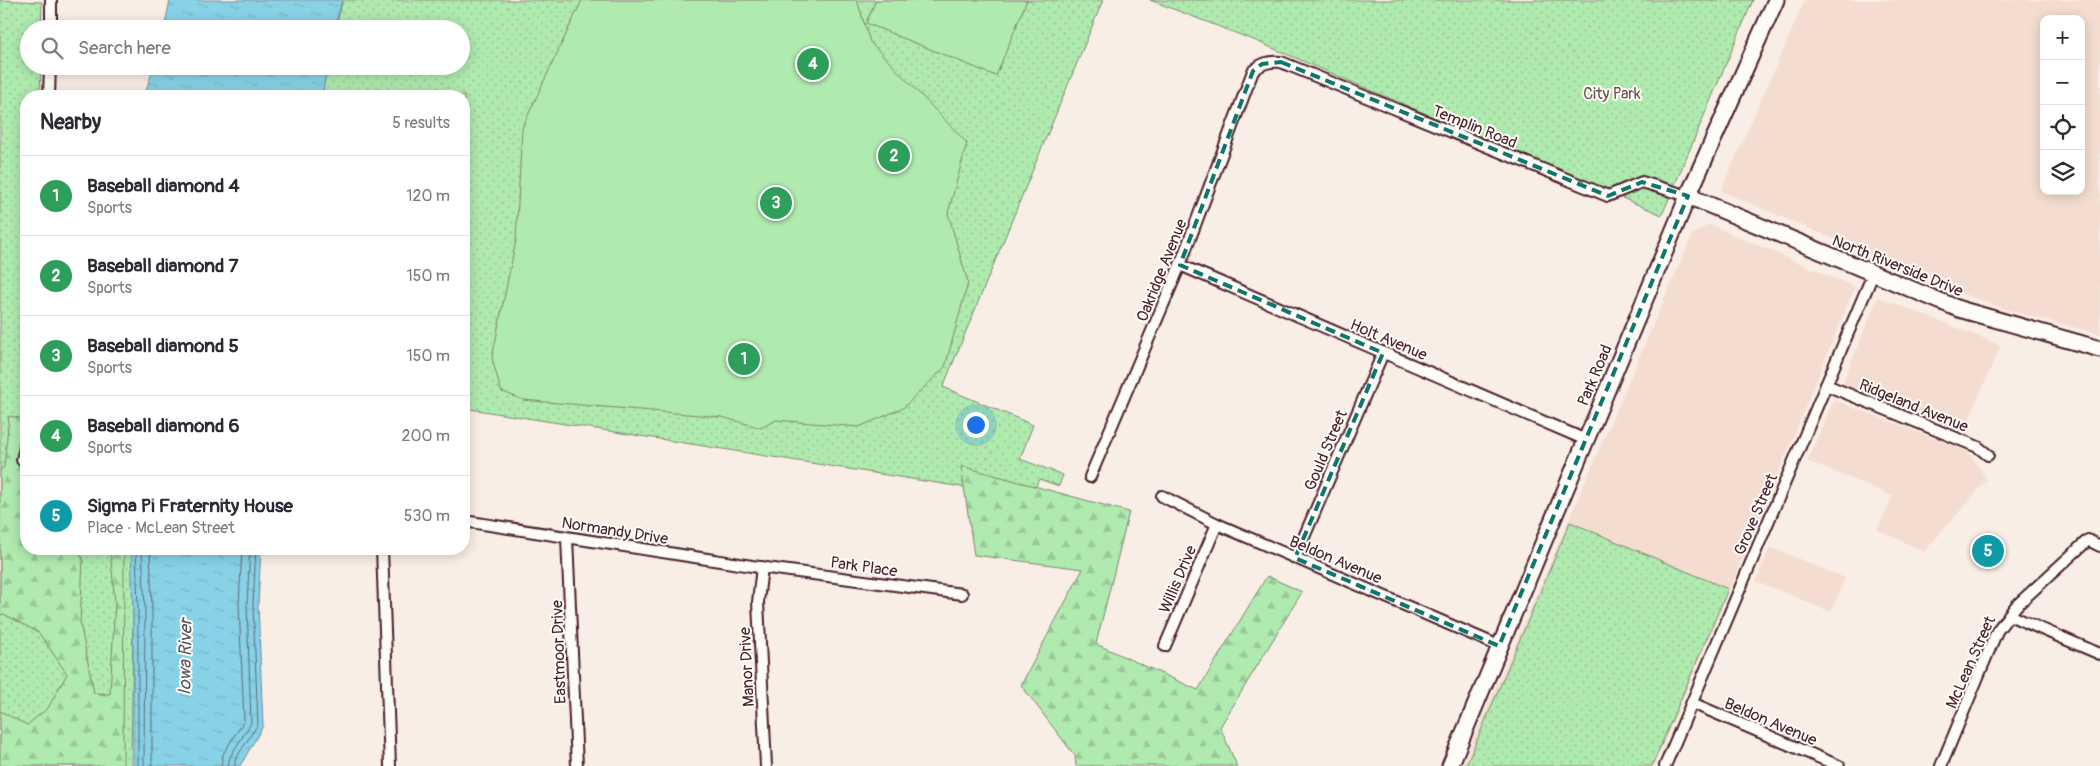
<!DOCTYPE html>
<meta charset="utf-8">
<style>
:root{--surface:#fff;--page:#f2f2f3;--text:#2b2b33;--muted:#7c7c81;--line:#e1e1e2;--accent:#ea580c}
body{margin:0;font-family:Pangolin,sans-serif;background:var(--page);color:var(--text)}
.controls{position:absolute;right:15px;top:15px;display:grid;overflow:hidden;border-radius:10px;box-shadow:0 2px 12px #0003}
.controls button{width:45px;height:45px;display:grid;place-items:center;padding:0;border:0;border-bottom:1px solid var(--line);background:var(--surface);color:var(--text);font:25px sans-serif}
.you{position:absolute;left:975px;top:424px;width:18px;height:18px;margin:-12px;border:4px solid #fff;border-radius:50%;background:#1a73e8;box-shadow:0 0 0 8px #1a73e833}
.badge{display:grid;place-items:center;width:32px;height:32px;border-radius:50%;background:var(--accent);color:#fff;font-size:16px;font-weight:700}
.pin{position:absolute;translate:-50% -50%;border:2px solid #fff;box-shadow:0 1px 5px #0006}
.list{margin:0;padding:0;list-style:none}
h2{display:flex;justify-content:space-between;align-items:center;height:65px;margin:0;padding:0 20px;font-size:21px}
h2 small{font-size:16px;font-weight:400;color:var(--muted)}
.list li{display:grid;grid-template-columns:32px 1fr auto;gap:15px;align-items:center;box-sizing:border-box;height:80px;padding:0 20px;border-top:1px solid var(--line)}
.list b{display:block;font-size:19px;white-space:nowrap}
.list p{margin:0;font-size:16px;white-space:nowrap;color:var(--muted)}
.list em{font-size:16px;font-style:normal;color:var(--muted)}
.icon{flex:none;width:28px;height:28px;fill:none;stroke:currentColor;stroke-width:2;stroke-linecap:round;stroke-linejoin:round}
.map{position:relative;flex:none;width:2100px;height:766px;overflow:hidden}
.search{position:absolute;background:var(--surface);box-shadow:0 2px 12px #0003;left:20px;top:20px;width:450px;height:55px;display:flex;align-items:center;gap:12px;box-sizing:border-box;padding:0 18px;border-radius:28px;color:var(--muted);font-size:19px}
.panel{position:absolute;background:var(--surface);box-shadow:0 2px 12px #0003;left:20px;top:90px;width:450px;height:465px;border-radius:20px}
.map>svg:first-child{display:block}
.built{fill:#f4ddd0;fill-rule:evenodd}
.grass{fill:url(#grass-dots);stroke:#7c846d}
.forest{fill:url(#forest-firs);stroke:#7c846d}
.pitch{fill:#afeaaf;stroke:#7c846d}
.water{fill:url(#water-ripples);stroke:#6f8a9c}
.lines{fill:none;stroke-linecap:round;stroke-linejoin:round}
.shore{stroke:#626776;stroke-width:1}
.street-casing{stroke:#4a1f2b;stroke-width:14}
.secondary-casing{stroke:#4a1f2b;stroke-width:19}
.street{stroke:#fdfcf7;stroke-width:10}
.secondary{stroke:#fdfcf7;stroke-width:15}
.marked{fill:none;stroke:#0f766e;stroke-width:4;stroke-dasharray:10 6;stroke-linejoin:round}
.labels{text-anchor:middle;stroke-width:4;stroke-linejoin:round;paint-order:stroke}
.park-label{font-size:16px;fill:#63524c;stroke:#fdfcf7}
.street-label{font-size:16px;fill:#4a1f2b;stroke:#fdfcf7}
.water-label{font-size:18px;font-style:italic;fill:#5c5563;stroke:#fdfcf7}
</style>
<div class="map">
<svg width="2100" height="766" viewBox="0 0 2100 766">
<defs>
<pattern id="grass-dots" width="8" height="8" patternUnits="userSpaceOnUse" patternTransform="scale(1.25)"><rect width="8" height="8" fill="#afeaaf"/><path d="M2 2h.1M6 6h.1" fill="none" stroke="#98c897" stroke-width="1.8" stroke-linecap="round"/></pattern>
<pattern id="forest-firs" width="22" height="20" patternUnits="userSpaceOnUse" patternTransform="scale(1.25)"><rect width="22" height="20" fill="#afeaaf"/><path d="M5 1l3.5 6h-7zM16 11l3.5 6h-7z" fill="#98c897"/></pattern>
<pattern id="water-ripples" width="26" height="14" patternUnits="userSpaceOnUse" patternTransform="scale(1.25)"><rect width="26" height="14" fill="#87d2e7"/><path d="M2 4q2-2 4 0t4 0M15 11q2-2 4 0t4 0" fill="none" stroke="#76b4c6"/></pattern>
</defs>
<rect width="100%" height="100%" fill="#f9eee5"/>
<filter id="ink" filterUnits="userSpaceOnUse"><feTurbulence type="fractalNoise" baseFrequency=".02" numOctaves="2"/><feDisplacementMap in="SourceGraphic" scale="10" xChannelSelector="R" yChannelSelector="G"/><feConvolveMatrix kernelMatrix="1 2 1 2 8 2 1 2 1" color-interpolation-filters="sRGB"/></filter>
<g filter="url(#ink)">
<g class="built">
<path d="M1805 0H2100V334L2014 312 1963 294 1721 191ZM2044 19H2081V191H2044Z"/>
<path d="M1709 224 1855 287 1751 539 1654 766H1462L1692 235Z"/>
<path d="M1878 297 2001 345 1962 435 1841 387Z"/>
<path d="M1834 400 1968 451 1987 480 1924 552 1877 529 1893 496 1807 461Z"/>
<path d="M1770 547 1845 578 1831 612 1756 581Z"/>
</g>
<g class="grass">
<path d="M0 0 42 2 41 29H29V66H41L40 96H26V549H134L131 766H0Z"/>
<path d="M343 0H1103L943 387 1033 425 1020 459 1063 475 1059 486 1039 479 1031 498 464 408V96H322L327 66H461V29H335Z"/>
<path d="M1150 0H1753L1662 215 1256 41Z"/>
<path d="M1570 522 1728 589 1652 766H1466Z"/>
</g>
<g class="forest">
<path d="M9 416 24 419 26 423V549H78L83 560 80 622 94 693 110 694 115 602 110 549H124L123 766H0V711L27 725 48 708 67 674 39 633 4 614 0 615V470L4 467Z"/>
<path d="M961 466 1129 512 1096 644 1198 690 1267 576 1302 592 1220 727 1237 766H1076L1075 756 1021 685 1083 569 974 555Z"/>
</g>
<g class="pitch">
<path d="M582 0H857L870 42 967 143 948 213 968 283 945 367 903 408 859 427 776 420 761 428 722 417 523 400 501 391 492 358 516 240 522 128Z"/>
<path d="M876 0H1027L996 76 866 23Z"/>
</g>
<g class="water">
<path d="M170 0H342L334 29H164Z"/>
<path d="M154 66H327L322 96H144Z"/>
<path d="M131 549H261L258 604 263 726 240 766H133V608Z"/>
</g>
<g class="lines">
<g class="shore">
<path d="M136 549 138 608V766"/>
<path d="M142 549 145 608 144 766"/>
<path d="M150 549 152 608V766"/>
<path d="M221 766 223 754 244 721 239 604 242 549"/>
<path d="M228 766 230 757 251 723 247 604 250 549"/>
<path d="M235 766V760L258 724 253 604 256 549"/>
</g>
<defs>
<g id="street">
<path d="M51 29V0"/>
<path d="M49 96 50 66"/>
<path d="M1180 265 1586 440"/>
<path d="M1826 385 1978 447 1988 455"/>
<path d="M22 460 26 444"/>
<path d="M1090 477 1180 265 1253 71C1262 63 1269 61 1281 62L1608 196 1642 182 1688 196"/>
<path d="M1162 496 1217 524 1499 646"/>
<path d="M464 521 752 566 962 594"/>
<path d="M567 538 577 766"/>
<path d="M382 549 390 766"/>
<path d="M1295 558 1383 353"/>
<path d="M762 567 758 602 766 766"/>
<path d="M2009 615 2100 654"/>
<path d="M1165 646 1217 524"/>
<path d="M1692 703 1839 766"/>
<path d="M1665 766 1873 274"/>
<path d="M1941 766 1997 631 2016 606 2088 540 2100 546"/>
</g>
<g id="secondary">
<path d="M1688 196 1959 309 2100 349"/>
<path d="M1450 766 1688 196 1776 0"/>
</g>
</defs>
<use href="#street" class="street-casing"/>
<use href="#secondary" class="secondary-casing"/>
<use href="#street" class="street"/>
<use href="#secondary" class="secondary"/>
</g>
</g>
<path class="marked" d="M1281 62 1608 196 1642 182 1688 196 1499 646 1295 558 1383 353 1180 265 1253 71 1262 64Z"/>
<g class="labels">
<g class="park-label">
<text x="1612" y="99">City Park</text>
</g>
<g class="street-label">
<text transform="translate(1475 126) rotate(22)" y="6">Templin Road</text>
<text transform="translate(1898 265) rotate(22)" y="6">North Riverside Drive</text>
<text transform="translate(1161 270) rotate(-68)" y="6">Oakridge Avenue</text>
<text transform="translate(1389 339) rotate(23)" y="6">Holt Avenue</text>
<text transform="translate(1594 375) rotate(-67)" y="6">Park Road</text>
<text transform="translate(1914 405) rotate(22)" y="6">Ridgeland Avenue</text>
<text transform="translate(1325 450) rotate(-67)" y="6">Gould Street</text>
<text transform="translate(1755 514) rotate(-67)" y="6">Grove Street</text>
<text transform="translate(615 530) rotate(9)" y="6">Normandy Drive</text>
<text transform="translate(1336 559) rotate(23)" y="6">Beldon Avenue</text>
<text transform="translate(864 566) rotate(8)" y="6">Park Place</text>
<text transform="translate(1177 579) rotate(-67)" y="6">Willis Drive</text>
<text transform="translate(558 652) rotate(-92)" y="6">Eastmoor Drive</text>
<text transform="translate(1970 662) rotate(-66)" y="6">McLean Street</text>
<text transform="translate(746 667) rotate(-93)" y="6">Manor Drive</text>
<text transform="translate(1771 721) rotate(23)" y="6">Beldon Avenue</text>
</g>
<g class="water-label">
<text transform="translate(185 657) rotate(-89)" y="6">Iowa River</text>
</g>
</g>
</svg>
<div class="controls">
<button>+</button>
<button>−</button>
<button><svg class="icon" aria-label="locate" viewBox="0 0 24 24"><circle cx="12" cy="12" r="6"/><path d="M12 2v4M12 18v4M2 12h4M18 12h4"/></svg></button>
<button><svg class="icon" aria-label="layers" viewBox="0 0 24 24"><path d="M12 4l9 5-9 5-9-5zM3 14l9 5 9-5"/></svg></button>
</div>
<div class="you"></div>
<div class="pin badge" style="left:744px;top:359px;background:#2e9e5b">1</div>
<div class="pin badge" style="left:894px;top:156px;background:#2e9e5b">2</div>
<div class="pin badge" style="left:776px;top:203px;background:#2e9e5b">3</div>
<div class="pin badge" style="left:813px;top:64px;background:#2e9e5b">4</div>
<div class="pin badge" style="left:1988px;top:551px;background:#0f9aa8">5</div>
<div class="search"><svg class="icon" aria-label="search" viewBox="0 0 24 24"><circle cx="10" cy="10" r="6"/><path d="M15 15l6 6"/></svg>Search here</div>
<section class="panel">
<h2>Nearby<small>5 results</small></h2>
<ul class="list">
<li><span class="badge" style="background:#2e9e5b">1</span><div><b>Baseball diamond 4</b><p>Sports</p></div><em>120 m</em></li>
<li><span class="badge" style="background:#2e9e5b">2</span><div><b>Baseball diamond 7</b><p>Sports</p></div><em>150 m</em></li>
<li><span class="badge" style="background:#2e9e5b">3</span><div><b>Baseball diamond 5</b><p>Sports</p></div><em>150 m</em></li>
<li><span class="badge" style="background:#2e9e5b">4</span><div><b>Baseball diamond 6</b><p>Sports</p></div><em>200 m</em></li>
<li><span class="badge" style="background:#0f9aa8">5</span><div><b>Sigma Pi Fraternity House</b><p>Place · McLean Street</p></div><em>530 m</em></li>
</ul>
</section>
</div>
